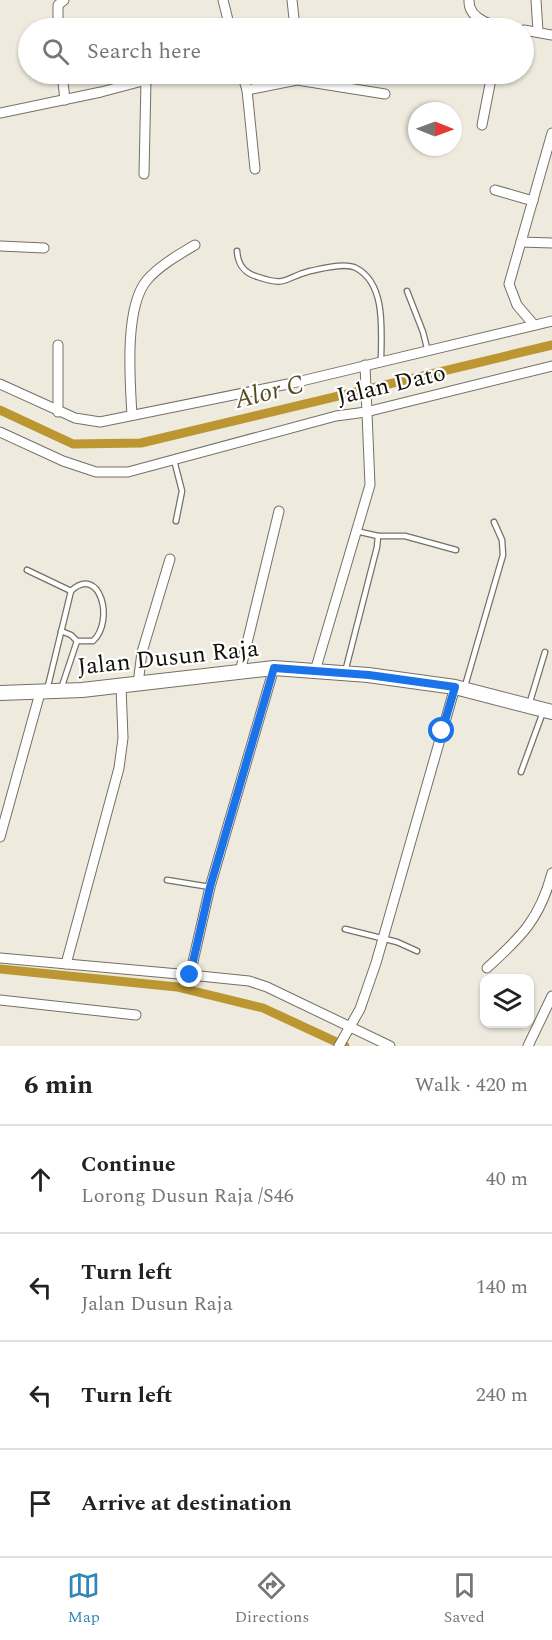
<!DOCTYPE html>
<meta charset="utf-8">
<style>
:root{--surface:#fff;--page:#f6f6f6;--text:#222;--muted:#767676;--line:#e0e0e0;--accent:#3387b7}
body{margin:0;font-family:Spectral,serif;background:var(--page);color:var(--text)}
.controls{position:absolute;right:18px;bottom:18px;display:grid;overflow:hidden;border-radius:12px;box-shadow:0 2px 4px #0004}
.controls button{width:54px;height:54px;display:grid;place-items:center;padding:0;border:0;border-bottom:2px solid var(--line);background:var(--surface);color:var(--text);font:30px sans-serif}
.compass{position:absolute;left:408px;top:102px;width:54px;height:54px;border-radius:50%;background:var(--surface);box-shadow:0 2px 4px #0004;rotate:91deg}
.stop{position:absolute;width:18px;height:18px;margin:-14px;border:4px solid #1a73e8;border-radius:50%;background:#fff}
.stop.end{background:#1a73e8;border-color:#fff;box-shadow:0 2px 6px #0008}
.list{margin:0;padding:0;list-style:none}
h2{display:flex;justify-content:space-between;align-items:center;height:78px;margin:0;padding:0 24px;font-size:26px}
h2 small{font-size:20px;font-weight:400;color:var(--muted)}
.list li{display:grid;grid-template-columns:39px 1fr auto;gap:18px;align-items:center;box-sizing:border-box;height:108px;padding:0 24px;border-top:2px solid var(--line)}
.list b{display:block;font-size:22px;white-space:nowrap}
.list p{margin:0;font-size:20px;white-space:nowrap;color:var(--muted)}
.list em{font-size:20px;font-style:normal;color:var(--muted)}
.icon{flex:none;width:33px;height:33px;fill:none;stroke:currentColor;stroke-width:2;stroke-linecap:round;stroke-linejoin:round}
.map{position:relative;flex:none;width:552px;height:1046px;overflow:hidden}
.search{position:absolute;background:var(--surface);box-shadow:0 2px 4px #0004;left:18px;right:18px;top:18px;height:66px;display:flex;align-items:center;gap:15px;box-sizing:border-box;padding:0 21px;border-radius:33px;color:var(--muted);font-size:22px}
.sheet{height:510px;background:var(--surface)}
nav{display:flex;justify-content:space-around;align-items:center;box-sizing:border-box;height:84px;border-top:2px solid var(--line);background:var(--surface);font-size:16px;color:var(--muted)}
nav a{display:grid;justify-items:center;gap:3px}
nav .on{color:var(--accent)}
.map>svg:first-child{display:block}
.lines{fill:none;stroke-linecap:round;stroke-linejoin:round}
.canal{stroke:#bb9631;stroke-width:9}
.lane-casing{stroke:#747065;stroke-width:7}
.street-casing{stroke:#747065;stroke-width:11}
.secondary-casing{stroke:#747065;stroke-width:16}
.lane{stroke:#fff;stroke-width:4.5}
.street{stroke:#fff;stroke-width:9}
.secondary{stroke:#fff;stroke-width:14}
.route{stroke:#1a73e8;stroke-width:8}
.labels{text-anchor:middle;stroke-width:4.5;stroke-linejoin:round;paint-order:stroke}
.street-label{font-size:24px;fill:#12110d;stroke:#fff}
.water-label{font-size:26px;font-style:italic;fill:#5b4b22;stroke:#fff}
</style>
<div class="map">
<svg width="552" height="1046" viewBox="0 0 552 1046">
<rect width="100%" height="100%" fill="#efeade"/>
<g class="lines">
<g class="canal">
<path d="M0 410 73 444 141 443 552 345"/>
<path d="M0 969 177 987 263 1008 345 1046"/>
</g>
<defs>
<g id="lane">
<path d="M237 251C238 265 244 273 258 277 288 287 283 278 310 271 321 269 345 262 356 268 387 284 381 333 381 362"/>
<path d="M407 291 423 332 428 352"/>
<path d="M174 460 182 491 176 521"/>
<path d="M378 536H405L456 550"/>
<path d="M27 570 71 591"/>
<path d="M61 631 71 635 77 641"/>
<path d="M345 672 377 547 378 536 356 531"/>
<path d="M465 686 503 555 502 540 494 522"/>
<path d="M47 690 71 591C100 564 115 621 93 641H77L61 689"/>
<path d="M529 705 545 652"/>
<path d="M521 772 543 712"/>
<path d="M167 880 210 887"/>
<path d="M345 929 397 942 417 951"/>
</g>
<g id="street">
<path d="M223 0 230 28"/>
<path d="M292 0 295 28"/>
<path d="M469 0C468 21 496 27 513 28"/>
<path d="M536 0 538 31"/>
<path d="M58 28V5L64 0"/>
<path d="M524 30 552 35"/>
<path d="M62 74 65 100"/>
<path d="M242 74 247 90 297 80 385 94"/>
<path d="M247 90 255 169"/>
<path d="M0 113 101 92 169 74"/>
<path d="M482 125 492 74"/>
<path d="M144 174 146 80"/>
<path d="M495 190 533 201"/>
<path d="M521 242 552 243"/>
<path d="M0 246 44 248"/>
<path d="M534 325 517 305 509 284 552 133"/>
<path d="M0 384 75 418 100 422 293 383 552 321"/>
<path d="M58 412V345"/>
<path d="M132 415C130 381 124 307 147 280 159 266 178 255 195 245"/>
<path d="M0 432 63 461 96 472H128L336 416 366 412 552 366"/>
<path d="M315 671 370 485 365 365"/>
<path d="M240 672 279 511"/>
<path d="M138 684 142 652 170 559"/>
<path d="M0 837 40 693"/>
<path d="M0 958 190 975 210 887 274 668"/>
<path d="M66 964 119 768 123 738 121 686"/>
<path d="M487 968C521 937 540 919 552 873"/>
<path d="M190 975 249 981 267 987 390 1046"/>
<path d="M0 1000 136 1015"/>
<path d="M339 1046 360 1009 376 963 455 687"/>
<path d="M528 1046 552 996"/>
</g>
<path id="secondary" d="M0 693 82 690 274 668 368 675 455 687 552 712"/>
</defs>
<use href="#lane" class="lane-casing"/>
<use href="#street" class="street-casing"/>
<use href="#secondary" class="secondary-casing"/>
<use href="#lane" class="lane"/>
<use href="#street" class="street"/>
<use href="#secondary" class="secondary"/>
</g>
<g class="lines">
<path class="route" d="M190 975 210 887 274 668 369 675 455 687 442 731"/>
</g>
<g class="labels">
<g class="street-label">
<text transform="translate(391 384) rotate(-13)" y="8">Jalan Dato</text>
<text transform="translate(168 657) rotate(-6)" y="8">Jalan Dusun Raja</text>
</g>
<g class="water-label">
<text transform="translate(269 391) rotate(-14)" y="9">Alor C</text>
</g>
</g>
</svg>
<div class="controls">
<button><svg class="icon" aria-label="layers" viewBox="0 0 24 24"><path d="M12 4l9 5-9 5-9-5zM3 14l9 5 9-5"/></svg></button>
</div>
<svg class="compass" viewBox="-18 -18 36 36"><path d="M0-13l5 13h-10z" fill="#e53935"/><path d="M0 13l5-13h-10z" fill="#767676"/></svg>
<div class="stop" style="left:442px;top:731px"></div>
<div class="stop end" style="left:190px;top:975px"></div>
<div class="search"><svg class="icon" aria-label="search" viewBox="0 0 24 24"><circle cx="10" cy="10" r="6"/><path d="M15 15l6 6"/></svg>Search here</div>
</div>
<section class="sheet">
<h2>6 min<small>Walk · 420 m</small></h2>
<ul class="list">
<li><svg class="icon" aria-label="ahead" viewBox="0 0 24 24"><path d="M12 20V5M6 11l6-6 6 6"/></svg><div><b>Continue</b><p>Lorong Dusun Raja /S46</p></div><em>40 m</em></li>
<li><svg class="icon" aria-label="left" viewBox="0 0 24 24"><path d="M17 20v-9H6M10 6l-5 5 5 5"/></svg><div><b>Turn left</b><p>Jalan Dusun Raja</p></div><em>140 m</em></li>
<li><svg class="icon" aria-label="left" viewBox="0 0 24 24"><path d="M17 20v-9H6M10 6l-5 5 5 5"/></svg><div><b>Turn left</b></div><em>240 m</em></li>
<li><svg class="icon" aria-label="arrive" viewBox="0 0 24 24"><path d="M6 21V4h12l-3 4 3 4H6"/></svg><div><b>Arrive at destination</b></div></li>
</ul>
</section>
<nav>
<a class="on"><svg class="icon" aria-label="map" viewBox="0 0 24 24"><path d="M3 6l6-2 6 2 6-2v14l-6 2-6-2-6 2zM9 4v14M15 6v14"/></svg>Map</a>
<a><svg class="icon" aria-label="directions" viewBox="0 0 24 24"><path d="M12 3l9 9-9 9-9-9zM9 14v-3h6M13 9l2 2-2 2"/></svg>Directions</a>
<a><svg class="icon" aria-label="saved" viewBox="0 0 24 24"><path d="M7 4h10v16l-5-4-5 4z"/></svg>Saved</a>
</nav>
